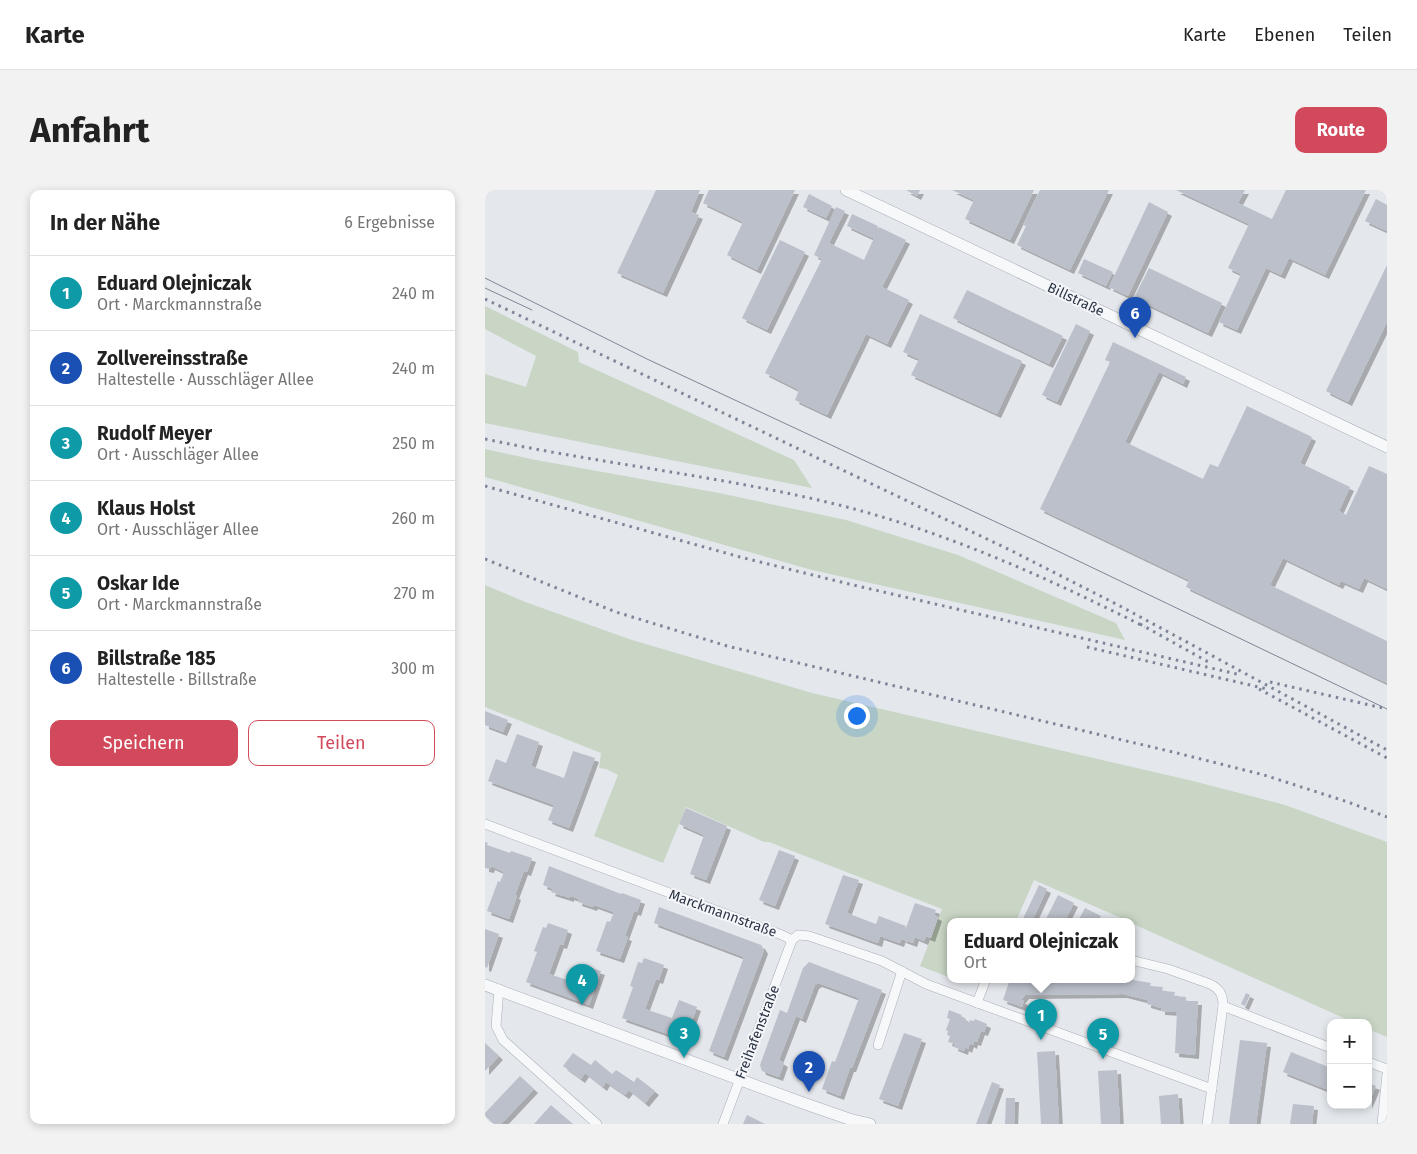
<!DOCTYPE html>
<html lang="de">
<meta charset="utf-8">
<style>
:root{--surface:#fff;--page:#f2f2f2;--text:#222;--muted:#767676;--line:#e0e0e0;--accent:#d1495b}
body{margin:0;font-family:"Fira Sans",sans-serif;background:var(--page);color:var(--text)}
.controls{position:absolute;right:15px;bottom:15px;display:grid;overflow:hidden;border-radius:10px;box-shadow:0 2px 8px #0003}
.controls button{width:45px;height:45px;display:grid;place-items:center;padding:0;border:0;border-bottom:1px solid var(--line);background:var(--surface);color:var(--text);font:25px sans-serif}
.you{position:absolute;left:371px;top:525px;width:18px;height:18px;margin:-12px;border:4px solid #fff;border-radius:50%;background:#1a73e8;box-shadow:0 0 0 8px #1a73e833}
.badge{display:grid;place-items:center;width:32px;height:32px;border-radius:50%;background:var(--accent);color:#fff;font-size:16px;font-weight:700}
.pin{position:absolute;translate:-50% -41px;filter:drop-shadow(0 1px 2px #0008)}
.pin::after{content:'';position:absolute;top:26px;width:18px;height:15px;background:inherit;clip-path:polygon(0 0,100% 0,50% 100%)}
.popup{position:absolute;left:462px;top:728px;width:188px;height:65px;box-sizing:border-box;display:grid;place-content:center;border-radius:10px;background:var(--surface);filter:drop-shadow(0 1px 4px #0005);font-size:16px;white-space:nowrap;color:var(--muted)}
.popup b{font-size:19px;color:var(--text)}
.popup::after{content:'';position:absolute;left:50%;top:100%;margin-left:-10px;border:10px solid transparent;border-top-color:var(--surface)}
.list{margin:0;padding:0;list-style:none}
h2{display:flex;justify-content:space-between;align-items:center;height:65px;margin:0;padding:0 20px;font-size:21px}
h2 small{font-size:16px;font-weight:400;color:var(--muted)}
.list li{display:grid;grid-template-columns:32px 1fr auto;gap:15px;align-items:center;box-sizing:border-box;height:75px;padding:0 20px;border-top:1px solid var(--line)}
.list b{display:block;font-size:19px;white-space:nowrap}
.list p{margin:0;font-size:16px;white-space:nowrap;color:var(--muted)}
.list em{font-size:16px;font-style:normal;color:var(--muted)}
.actions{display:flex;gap:10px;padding:15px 20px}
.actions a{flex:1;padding:11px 0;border:1px solid var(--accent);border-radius:10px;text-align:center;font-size:18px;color:var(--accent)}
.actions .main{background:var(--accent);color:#fff}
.map{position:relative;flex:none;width:902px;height:934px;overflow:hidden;border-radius:10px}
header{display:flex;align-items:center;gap:30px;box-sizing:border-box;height:70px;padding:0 25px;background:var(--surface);border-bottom:1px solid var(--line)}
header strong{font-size:24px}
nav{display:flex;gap:28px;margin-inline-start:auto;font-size:18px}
.intro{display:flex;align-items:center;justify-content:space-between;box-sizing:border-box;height:120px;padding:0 30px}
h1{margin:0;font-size:35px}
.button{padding:12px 22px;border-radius:10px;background:var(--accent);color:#fff;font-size:18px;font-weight:700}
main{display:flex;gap:30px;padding:0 30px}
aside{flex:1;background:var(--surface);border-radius:10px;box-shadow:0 2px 8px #0003}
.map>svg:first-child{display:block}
.green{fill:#c9d6c5}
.building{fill:#bbc0ca;filter:url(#shadow)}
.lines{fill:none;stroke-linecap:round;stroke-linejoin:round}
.minor-casing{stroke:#a9aeb7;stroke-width:10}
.tertiary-casing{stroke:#a9aeb7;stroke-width:12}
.minor{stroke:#f7f8fa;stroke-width:9}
.tertiary{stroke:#f7f8fa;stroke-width:11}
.tram{stroke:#7d8696;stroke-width:1}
.rail{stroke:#7d8696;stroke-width:3;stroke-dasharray:2.5 5;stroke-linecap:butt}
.labels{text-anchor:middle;stroke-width:4;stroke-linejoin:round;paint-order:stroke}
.street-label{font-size:14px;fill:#2b3445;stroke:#f4f6f9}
</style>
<header>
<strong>Karte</strong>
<nav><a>Karte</a><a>Ebenen</a><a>Teilen</a></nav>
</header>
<div class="intro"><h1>Anfahrt</h1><a class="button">Route</a></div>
<main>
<aside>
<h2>In der Nähe<small>6 Ergebnisse</small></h2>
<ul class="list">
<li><span class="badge" style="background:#0f9aa8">1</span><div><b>Eduard Olejniczak</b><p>Ort · Marckmannstraße</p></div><em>240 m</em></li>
<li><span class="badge" style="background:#1a4fb4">2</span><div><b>Zollvereinsstraße</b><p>Haltestelle · Ausschläger Allee</p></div><em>240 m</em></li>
<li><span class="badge" style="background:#0f9aa8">3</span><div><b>Rudolf Meyer</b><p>Ort · Ausschläger Allee</p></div><em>250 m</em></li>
<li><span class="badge" style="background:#0f9aa8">4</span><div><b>Klaus Holst</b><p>Ort · Ausschläger Allee</p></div><em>260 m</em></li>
<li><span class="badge" style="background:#0f9aa8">5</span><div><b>Oskar Ide</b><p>Ort · Marckmannstraße</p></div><em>270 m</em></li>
<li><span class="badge" style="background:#1a4fb4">6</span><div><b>Billstraße 185</b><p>Haltestelle · Billstraße</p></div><em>300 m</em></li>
</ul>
<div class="actions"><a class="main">Speichern</a><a>Teilen</a></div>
</aside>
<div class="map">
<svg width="902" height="934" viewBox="0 0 902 934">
<defs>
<filter id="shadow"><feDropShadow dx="4" dy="4" stdDeviation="0" flood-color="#0004"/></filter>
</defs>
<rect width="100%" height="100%" fill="#e4e7ec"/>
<g class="green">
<path d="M0 116 93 162 94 172 309 270 327 298 0 233V184L41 197 51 166 0 139Z"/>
<path d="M0 259 51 270 234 303 361 330 473 365 631 433 640 450 327 380 0 287Z"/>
<path d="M0 395 43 413 147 450 327 503 708 591 800 615 902 652V847L883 839V833H870L646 733V731H643L549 690 531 731H466V788L435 776 457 719 284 652H279L201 617 178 673 109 646 133 585 121 579 114 578 116 563 0 517Z"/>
</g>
<g class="building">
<path d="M171 0H215L206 22 214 25 178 103 132 83Z"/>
<path d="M224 0H310L272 80 242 65 258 32 218 13Z"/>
<path d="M421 0H435L432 6Z"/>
<path d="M467 0H549L525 50 480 29 489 10Z"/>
<path d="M555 0H624L585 80 532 55 541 36 538 35Z"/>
<path d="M691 0H760L753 13 787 29 801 0H881L840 85 804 68 796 85 781 78 752 140 734 132 756 84 743 78 764 34Z"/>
<path d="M324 4 347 16 341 28 318 17Z"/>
<path d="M891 9 902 15V41L880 31Z"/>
<path d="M664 12 683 22 643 106 624 97Z"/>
<path d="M351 17 360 21 344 53 379 70 394 37 421 50 397 97 424 110 402 154 381 144 342 225 310 210 314 200 280 183 337 69 329 65Z"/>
<path d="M367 24 393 36 388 48 362 36Z"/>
<path d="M295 50 320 62 282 140 257 128Z"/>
<path d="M599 69 628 82 621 96 593 83Z"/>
<path d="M902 75V132L863 212 841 201Z"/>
<path d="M664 78 737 113 723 143 649 108Z"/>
<path d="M482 100 578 146 564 174 468 128Z"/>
<path d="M435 124 537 171 512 224 426 185 434 169 418 162Z"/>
<path d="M591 134 605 141 572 212 557 205Z"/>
<path d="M628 152 701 187 698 194 674 182 640 252 718 289 725 274 733 277 762 216 827 247 815 273 865 297 854 321 861 325 884 276 902 284V399L879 388 874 399 856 391 854 395 798 368 785 395 902 451V493L701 397 704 390 555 319 625 172 620 170Z"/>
<path d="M0 521 23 530 18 542 0 535Z"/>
<path d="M32 544 54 552 46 576 79 588 88 561 110 568 84 638 63 630 69 615 3 591 11 569 21 573Z"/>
<path d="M201 618 242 636 221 690 205 684 219 645 194 634Z"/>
<path d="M0 652 3 653 2 655 25 663 26 661 47 668 42 682 39 681 30 705 32 706 24 729 2 721 13 691 15 692 19 682 6 676 5 679 0 678Z"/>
<path d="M294 660 310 666 290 716 274 710Z"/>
<path d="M64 676 136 704 137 703 156 710 152 722 149 721 140 746 143 747 135 769 111 761 122 731 125 732 129 722 109 715 108 717 93 712 94 709 85 706V708L66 702 68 699 58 695Z"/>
<path d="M358 685 374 690 362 723 391 734 394 726 421 736 415 753 395 746 393 753 340 734Z"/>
<path d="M554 695 562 699 547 731H537Z"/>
<path d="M573 705 589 713 580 731H560Z"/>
<path d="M430 713 451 720 449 725 453 727 446 748 441 746 439 751 430 747 428 753 417 749Z"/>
<path d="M174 717 276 755 279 760 239 867 224 861 259 767 169 733Z"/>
<path d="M600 718 616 726 613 731H593Z"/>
<path d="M63 733 83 740 78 755 75 754 64 784 92 793 98 775 116 781 104 815 41 792 52 762 49 761 58 737 61 738Z"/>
<path d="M0 739 14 744 2 778 0 777Z"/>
<path d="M159 768 179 775 174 790 171 789 160 819 187 828 194 810 212 817 200 850 137 828 148 797 145 796 153 772 157 773Z"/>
<path d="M324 772 397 800 367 878H365L355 906 337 899 347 871 350 872 374 808 333 793 330 795 317 829 311 826 294 870 299 873 294 887 277 881 275 875 295 820 302 823 318 778Z"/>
<path d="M525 789H642L666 793 665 796 678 797 677 801 690 802 689 806 701 807V811H713L710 865 690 863 692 822 676 821V818L662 814V810L638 804 540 805 536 810 539 811 537 817 518 810Z"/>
<path d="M761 803 765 805 760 816 756 814Z"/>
<path d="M464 820 477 825 476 826 480 828 479 831 484 833 485 830 489 831 490 829 502 834 499 842 496 841 492 852 489 851 488 855 485 853 483 859 480 857 479 861 469 857 470 854 463 852 465 846 462 845 463 841 461 840 465 829 462 828Z"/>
<path d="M419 843 437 849 413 916 394 909Z"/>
<path d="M755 850 782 853 771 934H744Z"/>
<path d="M0 853 14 866 0 881Z"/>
<path d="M570 861 574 934H556L552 862Z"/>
<path d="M806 862 846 878V901L798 882Z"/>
<path d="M88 863 106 875 110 870 127 884 131 880 149 892 152 887 170 901 160 913 144 900 140 905 121 892 118 897 100 883 96 889 78 876Z"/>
<path d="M632 880 635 934H616L613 881Z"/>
<path d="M35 886 49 899 16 934H9L0 926V923Z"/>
<path d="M507 892 515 895 501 934H491Z"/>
<path d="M883 893 891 896 883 915Z"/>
<path d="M693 904 695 934H676L674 906Z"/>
<path d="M521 908H530L529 934H520Z"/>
<path d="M808 914 829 916 827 934H805Z"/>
<path d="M66 915 75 923 88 934H49Z"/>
<path d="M262 925 280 934H258Z"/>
</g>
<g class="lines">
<defs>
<g id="minor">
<path d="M0 634 297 745 307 750"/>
<path d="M307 750 313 745 324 746 397 771 441 794 727 899"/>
<path d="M646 770 683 779 725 794C735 799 738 805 738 816L722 934"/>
<path d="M14 799 11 836 18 850 112 934"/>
<path d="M492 813 501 789"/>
<path d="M738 816 846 858"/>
<path d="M393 855 417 781"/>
<path d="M883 872 902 879"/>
<path d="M238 934 307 750"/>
<path d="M897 934 902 884"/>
</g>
<g id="tertiary">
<path d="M361 0 902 257"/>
<path d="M0 795 318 913 364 929 385 934"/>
</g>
</defs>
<use href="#minor" class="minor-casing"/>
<use href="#tertiary" class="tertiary-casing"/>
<use href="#minor" class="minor"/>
<use href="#tertiary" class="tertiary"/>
<g class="tram">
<path d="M0 88 162 169 556 353 902 519"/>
<path d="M0 98 47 120"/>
</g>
<g class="rail">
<path d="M0 109 527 361 635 416 902 560"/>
<path d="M0 249C117 274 237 286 354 315 461 342 561 387 660 437"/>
<path d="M0 296 255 367 364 394 756 485"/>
<path d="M0 369 131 422 242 456 692 563 779 585 863 612 902 627"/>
<path d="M655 434 727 474"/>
<path d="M602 457 782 499"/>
<path d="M785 492 902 519"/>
<path d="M774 499 902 568"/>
</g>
</g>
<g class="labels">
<g class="street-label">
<text transform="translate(591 109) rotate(25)" y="5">Billstraße</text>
<text transform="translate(238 723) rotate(20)" y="5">Marckmannstraße</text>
<text transform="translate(272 842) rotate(-69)" y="5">Freihafenstraße</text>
</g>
</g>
</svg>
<div class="controls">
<button>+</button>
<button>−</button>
</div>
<div class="you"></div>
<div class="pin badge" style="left:556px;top:850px;background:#0f9aa8">1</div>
<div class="popup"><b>Eduard Olejniczak</b>Ort</div>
<div class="pin badge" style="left:324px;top:902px;background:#1a4fb4">2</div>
<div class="pin badge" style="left:199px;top:868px;background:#0f9aa8">3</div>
<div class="pin badge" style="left:97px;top:815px;background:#0f9aa8">4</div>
<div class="pin badge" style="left:618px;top:869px;background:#0f9aa8">5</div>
<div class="pin badge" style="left:650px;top:148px;background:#1a4fb4">6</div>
</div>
</main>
